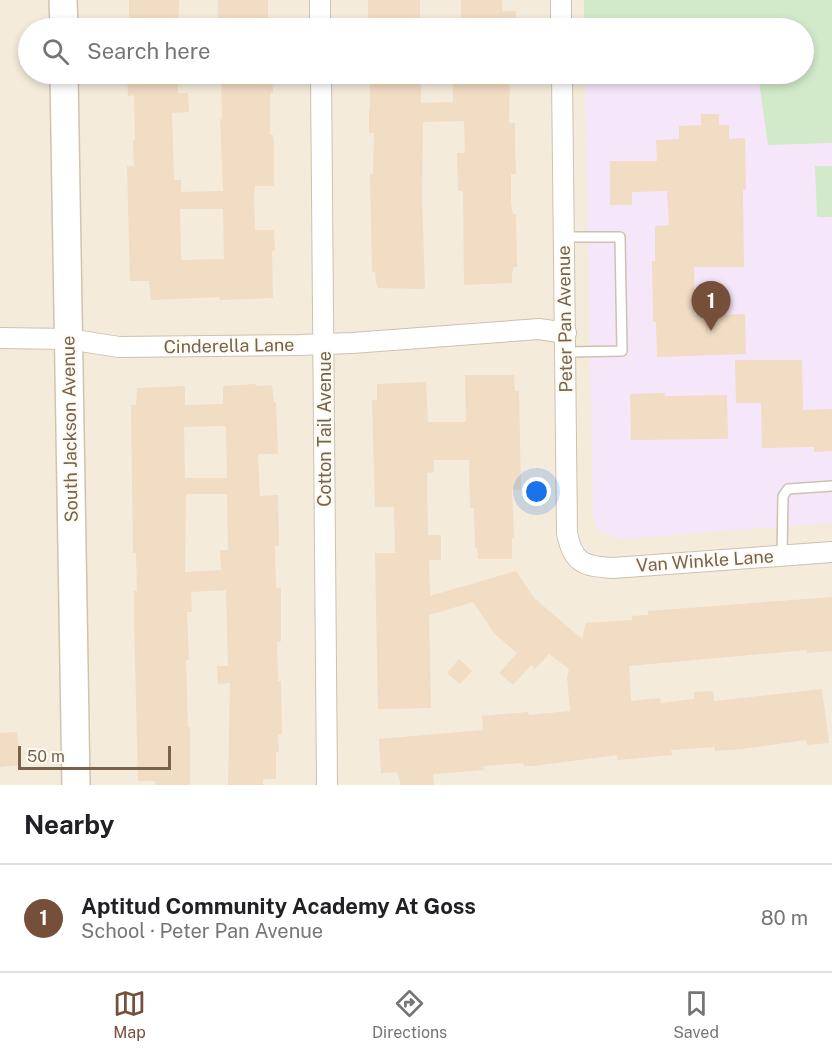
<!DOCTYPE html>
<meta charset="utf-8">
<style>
:root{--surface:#fff;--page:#f2f2f2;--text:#202124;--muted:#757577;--line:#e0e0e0;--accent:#764f3a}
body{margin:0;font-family:"Public Sans",sans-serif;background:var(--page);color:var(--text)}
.scale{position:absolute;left:18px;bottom:15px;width:153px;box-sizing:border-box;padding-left:6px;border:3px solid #77624e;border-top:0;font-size:16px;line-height:21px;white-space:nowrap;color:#77624e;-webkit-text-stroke:4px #fefbf2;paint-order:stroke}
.you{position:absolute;left:537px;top:492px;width:21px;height:21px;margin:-15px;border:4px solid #fff;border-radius:50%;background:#1a73e8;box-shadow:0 0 0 9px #1a73e833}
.badge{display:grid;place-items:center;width:39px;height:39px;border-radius:50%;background:var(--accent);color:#fff;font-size:20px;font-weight:700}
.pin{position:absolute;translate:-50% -50px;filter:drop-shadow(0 2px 3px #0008)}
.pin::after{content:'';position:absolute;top:32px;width:21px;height:18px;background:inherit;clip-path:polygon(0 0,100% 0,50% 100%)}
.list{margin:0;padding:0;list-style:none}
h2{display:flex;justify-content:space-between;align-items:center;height:78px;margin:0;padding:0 24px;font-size:26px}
h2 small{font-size:20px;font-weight:400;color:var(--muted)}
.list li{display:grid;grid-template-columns:39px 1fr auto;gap:18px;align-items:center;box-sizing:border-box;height:108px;padding:0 24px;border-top:2px solid var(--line)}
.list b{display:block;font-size:22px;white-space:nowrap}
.list p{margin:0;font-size:20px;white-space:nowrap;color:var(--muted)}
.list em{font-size:20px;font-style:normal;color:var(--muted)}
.icon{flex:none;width:33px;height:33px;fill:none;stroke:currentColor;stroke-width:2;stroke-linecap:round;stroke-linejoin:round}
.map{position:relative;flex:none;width:832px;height:785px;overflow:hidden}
.search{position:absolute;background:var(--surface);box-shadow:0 3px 9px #0003;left:18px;right:18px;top:18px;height:66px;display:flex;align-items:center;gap:15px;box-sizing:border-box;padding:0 21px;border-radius:33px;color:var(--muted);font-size:22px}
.sheet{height:186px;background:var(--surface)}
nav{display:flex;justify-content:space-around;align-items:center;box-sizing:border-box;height:84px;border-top:2px solid var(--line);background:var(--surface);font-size:16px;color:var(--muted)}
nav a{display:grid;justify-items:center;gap:3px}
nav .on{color:var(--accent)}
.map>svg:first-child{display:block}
.residential{fill:#f4ebda;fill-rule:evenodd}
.education{fill:#f5e7f9}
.green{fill:#d2eac9}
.building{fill:#f1dcc4;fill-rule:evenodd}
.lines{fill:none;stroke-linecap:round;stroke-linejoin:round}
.service-casing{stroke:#cec1b0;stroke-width:12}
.minor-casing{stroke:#cec1b0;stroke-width:22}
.secondary-casing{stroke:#d1c3ae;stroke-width:30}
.service{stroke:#fff;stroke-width:9}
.minor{stroke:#fff;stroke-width:20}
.secondary{stroke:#fff;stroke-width:27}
.labels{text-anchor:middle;stroke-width:4.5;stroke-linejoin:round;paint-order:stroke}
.street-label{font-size:18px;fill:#77624e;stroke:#fefbf2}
</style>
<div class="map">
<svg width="832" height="785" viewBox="0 0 832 785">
<rect width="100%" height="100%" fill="#fcf8eb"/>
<path class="residential" d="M0 0H832V785H0ZM28 28H804V74H28Z"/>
<path class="education" d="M585 79 760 82 768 145 832 143V523L618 539 606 534 597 527 593 518Z"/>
<g class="green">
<path d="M584 0H832V143L768 145 759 82 585 79V74H804V28H584Z"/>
<path d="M815 166H832V217H817Z"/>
</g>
<g class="building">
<path d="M129 0H179L178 28H146V20H129Z"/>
<path d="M218 0H268V19H260V28H218Z"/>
<rect x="368" y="0" width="52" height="28"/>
<path d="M461 0H502V11H516V28H461Z"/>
<path d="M178 74V93H188L189 112 172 113 174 180H181V192L223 191 220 119H222L221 74H272L273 93H270V135H273L274 143V186H255L254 196 255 230H274L275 251H272L273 298 220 300 219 297 151 300 149 281H130L127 166H134L133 140H135L134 95 128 96 127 75ZM180 209H223L224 259 181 260Z"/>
<path d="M384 74H421V103L453 102V74H510L509 123H515V144L516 174H511V204L513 214H516L517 267H513V271H512V283L464 285 463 191H458L457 153H465L464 121 423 122 422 199 425 289 378 288 377 284H376L375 272H372L370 174H373L374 133H369V109H370V77H384Z"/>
<path d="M701 114H719V125H729V139L745 138 746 190H743L744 267H694L695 315 745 314 746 354 657 357 656 322H653L652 261H655V226L669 225 667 191 632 192V205H610V161H657L656 140 679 139V126L701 125Z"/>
<path d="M735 360H802L803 410 832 409V451L814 452V447L762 448 761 403H736Z"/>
<path d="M465 375H514L515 391H519L521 490H512L514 538H512V559H478L477 548H475L474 508H470L469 460H434V472L427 473 428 535H441V560H429L430 596 516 571 534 598 582 639 586 623 632 620V616L648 615V611L832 597V651L807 653V650L629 666 631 701 660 698 661 703 694 699V692L713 691 714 701 822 689 829 743 807 745 806 740 742 749 715 751V747L671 750 672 755 618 760 617 755 534 766H524L523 763 483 766 484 770 433 774 434 785H401L397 772 381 773 379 739 483 730 482 716 528 712 529 715 570 711 567 677 569 669 549 654 535 669 531 665 513 685 499 673 517 653 494 633 473 602 429 615 431 708 378 709 375 553H395L394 507H375L372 400H377V384L426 382 428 422H466Z"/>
<path d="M256 384V386L272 385 274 402H276L278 454H258L260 496 278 495 279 546H275L276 588H281V641L277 642 278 681H281L282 734 278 735 279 752H276V779H263V785H228L230 683 218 684 217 666H228L226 590 191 592 192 612H187L189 660H186L188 727H190V785H155V781H138L134 620V591H137L136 553H133L131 405H136L137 388 185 386V405L223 404V386ZM222 426 226 427 227 478H185L184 427ZM186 494H227L228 550H220L221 570 185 572Z"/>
<path d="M665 393V396L727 395 728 439 631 440 630 394Z"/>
<path d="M459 659 472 671 460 684 447 673Z"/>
<path d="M17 732 20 765 0 767V733Z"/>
</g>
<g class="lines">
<defs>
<g id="service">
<path d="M565 237H620L622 351 566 352"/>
<path d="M782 555 783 496 788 489 832 486"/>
</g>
<g id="minor">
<path d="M320 0V28"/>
<path d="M561 0V28"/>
<path d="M321 74 327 785"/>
<path d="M562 74 567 533C573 564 584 566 613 568L832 552"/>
<path d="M0 338 68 339 119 347 300 345 352 343 539 329 566 333"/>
</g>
<g id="secondary">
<path d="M63 0 64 28"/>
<path d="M64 74 76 785"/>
</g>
</defs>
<use href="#service" class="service-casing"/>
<use href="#minor" class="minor-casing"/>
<use href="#secondary" class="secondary-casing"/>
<use href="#service" class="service"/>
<use href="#minor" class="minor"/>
<use href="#secondary" class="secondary"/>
</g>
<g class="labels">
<g class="street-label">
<text transform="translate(565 319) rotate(-91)" y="6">Peter Pan Avenue</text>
<text transform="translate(229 346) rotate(-1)" y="6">Cinderella Lane</text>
<text transform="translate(70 429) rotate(-91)" y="6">South Jackson Avenue</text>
<text transform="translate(325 429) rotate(-90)" y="6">Cotton Tail Avenue</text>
<text transform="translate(705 561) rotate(-4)" y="6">Van Winkle Lane</text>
</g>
</g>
</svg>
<div class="scale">50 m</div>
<div class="you"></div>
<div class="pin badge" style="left:711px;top:331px">1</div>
<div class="search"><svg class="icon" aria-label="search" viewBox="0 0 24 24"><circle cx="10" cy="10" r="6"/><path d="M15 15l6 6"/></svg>Search here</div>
</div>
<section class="sheet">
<h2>Nearby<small></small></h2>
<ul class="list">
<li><span class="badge">1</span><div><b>Aptitud Community Academy At Goss</b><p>School · Peter Pan Avenue</p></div><em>80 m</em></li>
</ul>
</section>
<nav>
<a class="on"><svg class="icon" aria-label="map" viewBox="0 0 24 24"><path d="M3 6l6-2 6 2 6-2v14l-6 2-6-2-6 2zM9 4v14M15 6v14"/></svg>Map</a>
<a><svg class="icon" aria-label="directions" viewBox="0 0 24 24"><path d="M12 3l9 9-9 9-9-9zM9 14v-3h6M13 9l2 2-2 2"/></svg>Directions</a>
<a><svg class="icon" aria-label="saved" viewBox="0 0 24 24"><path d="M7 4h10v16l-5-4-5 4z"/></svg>Saved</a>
</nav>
